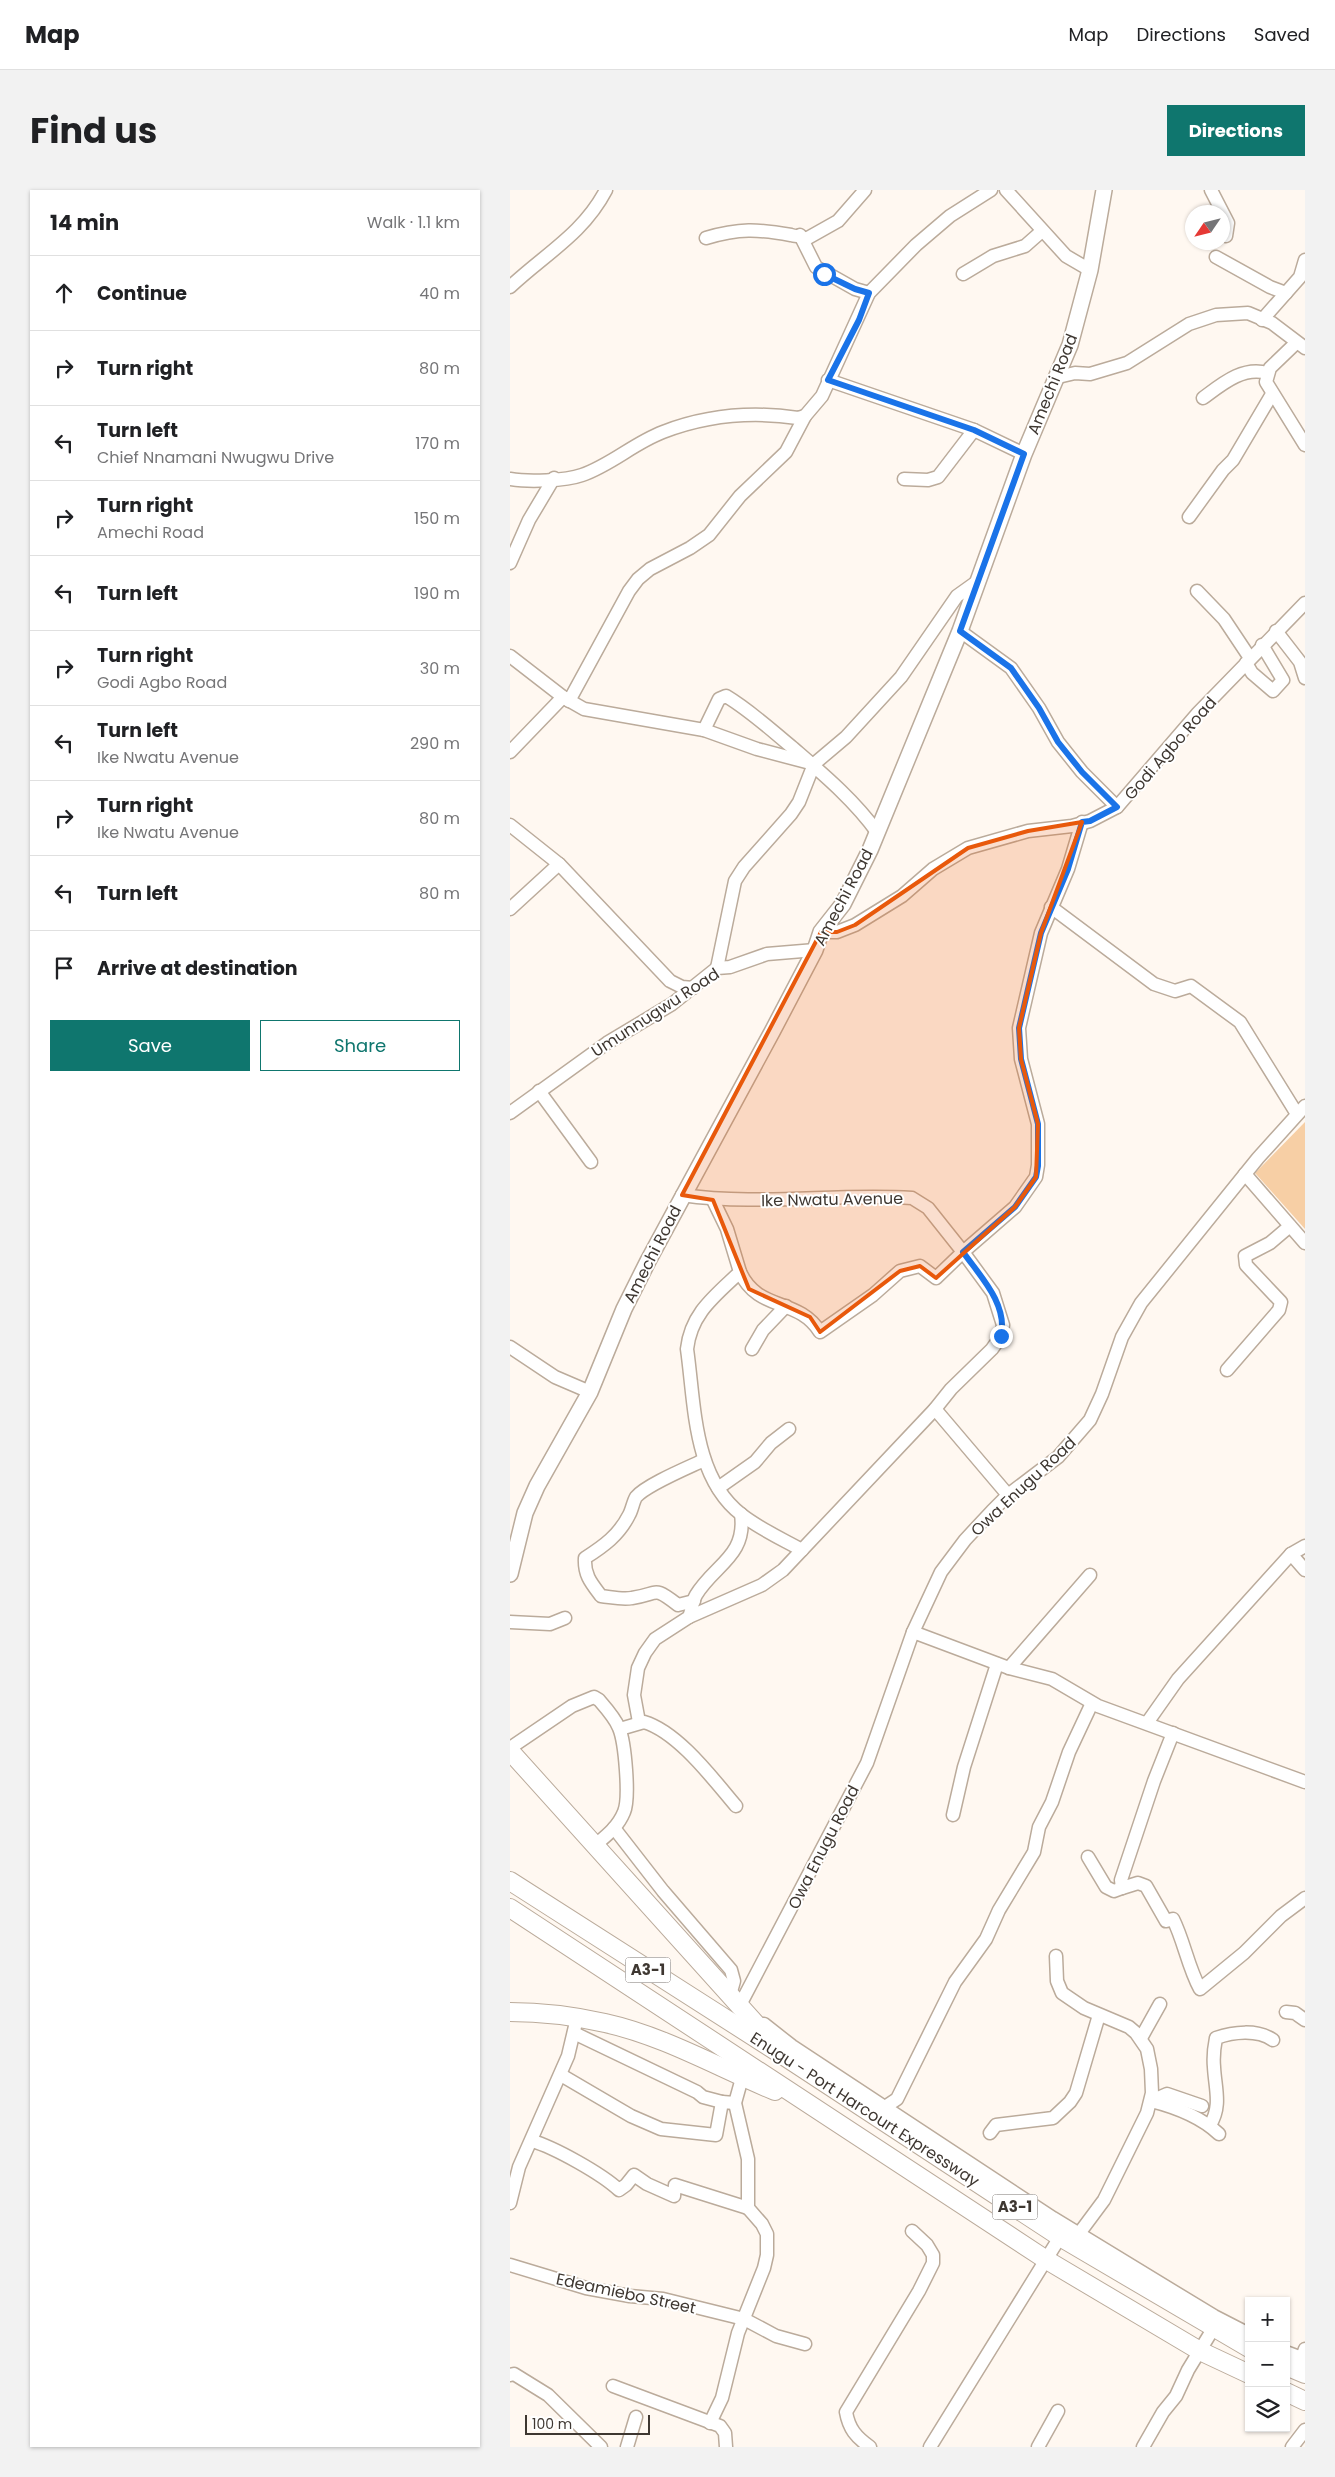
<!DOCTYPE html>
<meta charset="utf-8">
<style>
:root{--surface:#fff;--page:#f2f2f2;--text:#202124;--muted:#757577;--line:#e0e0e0;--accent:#0f766e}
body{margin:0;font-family:Poppins,sans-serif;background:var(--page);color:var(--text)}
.controls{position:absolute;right:15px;bottom:15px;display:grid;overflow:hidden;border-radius:0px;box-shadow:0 1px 4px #0004}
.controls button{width:45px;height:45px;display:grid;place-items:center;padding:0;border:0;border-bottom:1px solid var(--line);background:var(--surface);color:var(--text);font:25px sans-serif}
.compass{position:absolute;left:675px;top:15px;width:45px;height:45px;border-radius:50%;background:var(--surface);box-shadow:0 1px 4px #0004;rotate:235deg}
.scale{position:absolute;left:15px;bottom:12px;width:125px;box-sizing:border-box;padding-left:5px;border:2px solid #3e3731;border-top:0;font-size:14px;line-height:18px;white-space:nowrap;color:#3e3731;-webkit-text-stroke:4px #fff;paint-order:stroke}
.stop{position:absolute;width:15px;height:15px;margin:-11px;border:4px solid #1a73e8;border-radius:50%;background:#fff}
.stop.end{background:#1a73e8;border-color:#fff;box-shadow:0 1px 5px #0008}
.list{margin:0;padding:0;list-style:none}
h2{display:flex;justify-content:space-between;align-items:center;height:65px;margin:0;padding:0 20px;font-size:21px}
h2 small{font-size:16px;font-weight:400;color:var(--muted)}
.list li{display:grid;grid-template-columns:32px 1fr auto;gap:15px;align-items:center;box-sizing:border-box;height:75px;padding:0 20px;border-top:1px solid var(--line)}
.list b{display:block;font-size:19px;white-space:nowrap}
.list p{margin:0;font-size:16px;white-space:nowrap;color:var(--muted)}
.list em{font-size:16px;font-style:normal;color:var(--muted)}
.actions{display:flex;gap:10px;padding:15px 20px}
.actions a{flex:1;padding:11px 0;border:1px solid var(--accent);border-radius:0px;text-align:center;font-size:18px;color:var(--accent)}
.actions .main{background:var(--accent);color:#fff}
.icon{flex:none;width:28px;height:28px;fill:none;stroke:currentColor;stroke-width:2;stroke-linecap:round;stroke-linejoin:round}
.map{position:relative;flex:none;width:795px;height:2257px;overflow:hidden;border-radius:0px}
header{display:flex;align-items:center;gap:30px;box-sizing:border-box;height:70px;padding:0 25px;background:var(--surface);border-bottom:1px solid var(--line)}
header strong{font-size:24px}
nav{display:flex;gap:28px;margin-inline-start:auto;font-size:18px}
.intro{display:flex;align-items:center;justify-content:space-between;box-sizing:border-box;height:120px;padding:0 30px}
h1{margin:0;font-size:35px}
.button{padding:12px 22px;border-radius:0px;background:var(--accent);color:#fff;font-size:18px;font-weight:700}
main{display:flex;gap:30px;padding:0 30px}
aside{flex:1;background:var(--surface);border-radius:0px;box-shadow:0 1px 4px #0004}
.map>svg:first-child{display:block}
.green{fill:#f7cfa5}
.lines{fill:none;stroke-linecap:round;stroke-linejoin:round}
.minor-casing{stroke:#bbab9b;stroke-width:15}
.major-casing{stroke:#bbab9b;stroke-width:18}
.highway-casing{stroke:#bbab9b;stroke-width:20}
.minor{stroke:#fff;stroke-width:12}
.major{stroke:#fff;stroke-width:15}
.highway{stroke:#fff;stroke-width:18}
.route{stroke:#1a73e8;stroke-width:6}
.marked{fill:#e8590c;fill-opacity:0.2;stroke:#e8590c;stroke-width:4;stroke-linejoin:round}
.labels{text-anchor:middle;stroke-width:4;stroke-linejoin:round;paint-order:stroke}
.shield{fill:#fff;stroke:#78736f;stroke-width:1}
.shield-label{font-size:15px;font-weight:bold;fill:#3e3731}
.street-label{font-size:16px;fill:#3e3731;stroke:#fff}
</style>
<header>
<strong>Map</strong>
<nav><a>Map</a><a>Directions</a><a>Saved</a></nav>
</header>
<div class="intro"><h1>Find us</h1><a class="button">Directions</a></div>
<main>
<aside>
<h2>14 min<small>Walk · 1.1 km</small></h2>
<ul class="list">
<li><svg class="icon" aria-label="ahead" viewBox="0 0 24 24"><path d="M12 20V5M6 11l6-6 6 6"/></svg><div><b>Continue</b></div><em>40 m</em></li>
<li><svg class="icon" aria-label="right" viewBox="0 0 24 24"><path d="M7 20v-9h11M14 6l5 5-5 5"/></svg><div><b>Turn right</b></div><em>80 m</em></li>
<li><svg class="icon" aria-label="left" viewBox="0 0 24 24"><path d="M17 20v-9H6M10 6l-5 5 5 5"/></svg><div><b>Turn left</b><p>Chief Nnamani Nwugwu Drive</p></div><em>170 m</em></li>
<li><svg class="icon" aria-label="right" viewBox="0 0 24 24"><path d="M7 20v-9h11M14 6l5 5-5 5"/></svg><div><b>Turn right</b><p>Amechi Road</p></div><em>150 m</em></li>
<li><svg class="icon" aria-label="left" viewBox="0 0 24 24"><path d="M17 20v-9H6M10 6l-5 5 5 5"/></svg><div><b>Turn left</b></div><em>190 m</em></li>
<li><svg class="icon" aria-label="right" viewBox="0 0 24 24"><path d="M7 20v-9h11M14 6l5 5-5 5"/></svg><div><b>Turn right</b><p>Godi Agbo Road</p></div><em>30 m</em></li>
<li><svg class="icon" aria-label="left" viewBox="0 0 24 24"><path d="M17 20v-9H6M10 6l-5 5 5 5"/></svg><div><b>Turn left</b><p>Ike Nwatu Avenue</p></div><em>290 m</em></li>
<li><svg class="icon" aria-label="right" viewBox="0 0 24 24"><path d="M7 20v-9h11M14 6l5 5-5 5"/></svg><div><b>Turn right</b><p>Ike Nwatu Avenue</p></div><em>80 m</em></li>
<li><svg class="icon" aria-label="left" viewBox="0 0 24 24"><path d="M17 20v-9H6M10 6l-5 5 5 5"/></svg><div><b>Turn left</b></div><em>80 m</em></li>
<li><svg class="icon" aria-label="arrive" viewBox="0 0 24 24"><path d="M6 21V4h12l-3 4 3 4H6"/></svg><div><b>Arrive at destination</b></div></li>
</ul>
<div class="actions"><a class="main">Save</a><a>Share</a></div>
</aside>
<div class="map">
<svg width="795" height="2257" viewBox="0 0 795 2257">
<rect width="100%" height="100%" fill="#fff8f1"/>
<path class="green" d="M795 932V1039L745 983Z"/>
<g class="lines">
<defs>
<g id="minor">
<path d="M496 0 556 66 580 80"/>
<path d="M701 0 718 33 716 46"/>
<path d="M290 45 306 77 345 99 359 103"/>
<path d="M196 48C229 38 248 39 281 45 287 47 290 45 296 49L328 31 355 0"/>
<path d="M706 67 760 97 776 103"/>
<path d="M453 84 483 66 515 56 532 41"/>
<path d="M0 97C35 64 73 44 96 0"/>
<path d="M752 130 790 87 795 70"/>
<path d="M786 153 760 178 756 192 795 255"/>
<path d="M548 187 565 183 580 184 617 173 679 134 706 125 738 123 762 133 795 158"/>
<path d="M318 190 464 240 514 264"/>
<path d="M693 208C712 194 733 176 757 183"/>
<path d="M0 289C18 292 55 291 72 285 101 275 124 253 153 242 197 225 241 221 288 228L295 226"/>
<path d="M394 289 418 290 428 287 464 240"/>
<path d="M679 327 713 280 723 270 762 204"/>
<path d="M0 373 19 330 44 288"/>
<path d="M687 401 714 429 740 468"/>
<path d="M450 441 501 478 529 518 548 552 572 582 607 617"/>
<path d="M766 441 790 472 795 488"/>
<path d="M0 466 53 507 74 519 194 540 247 559 304 574"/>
<path d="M736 473 742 483 763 501 773 490 752 455"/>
<path d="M59 511 119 401 128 389 140 379 180 358 199 345 230 306 276 262 295 226 312 206 359 103 406 55 440 26 481 0"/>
<path d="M194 540 209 509 216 506C241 521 261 540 283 558 313 584 344 610 367 642"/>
<path d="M0 562 53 507"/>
<path d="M0 635 49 674 160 791 172 797 183 798"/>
<path d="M541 717 644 794 665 801 681 796 730 832 787 924"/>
<path d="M0 719 49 674"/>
<path d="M311 742H327L345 735 392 706 423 679 458 658 518 641 562 636 580 631 607 617 688 523 795 413"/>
<path d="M207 778 225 691 234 677 281 624 289 612 304 574 336 547 391 487 447 406 468 391"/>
<path d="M29 901 81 972"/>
<path d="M0 923 97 853 162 814 207 778 220 777 257 764 305 760"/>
<path d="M735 984 795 1053"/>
<path d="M172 1005C249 1016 326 1003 402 1008L418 1018 453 1062 505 1017 526 987 528 975V934L511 869 509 838 531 743 558 679 572 632"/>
<path d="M203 1010 217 1039 230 1082C205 1106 181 1123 177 1159 185 1215 183 1288 232 1325 250 1339 272 1349 292 1360"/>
<path d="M0 1157 45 1187 80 1202"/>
<path d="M242 1159 253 1140 276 1116"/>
<path d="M717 1180 769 1120 771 1112 736 1075 735 1066 760 1053 780 1036"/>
<path d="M425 1219 498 1305"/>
<path d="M208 1298 245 1272 261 1253 279 1239"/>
<path d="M781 1364 795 1380"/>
<path d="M184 1411 168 1415C142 1395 150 1404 122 1408 112 1410 101 1407 91 1406 81 1393 74 1385 75 1368 94 1356 109 1345 119 1325 122 1320 123 1312 126 1307 136 1295 177 1278 194 1270"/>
<path d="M179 1427 252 1395 273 1380 425 1219 441 1199 482 1159 491 1146 493 1135 483 1103 453 1062 426 1088 410 1076 390 1081 363 1105 310 1142C288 1107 248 1122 230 1082"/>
<path d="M0 1432 40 1434 55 1428"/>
<path d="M403 1442 499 1478 542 1489 588 1516 795 1592"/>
<path d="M499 1478 580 1385"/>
<path d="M129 1532 124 1505 128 1478 135 1463 145 1449 179 1427C182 1420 182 1412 186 1405 204 1375 237 1366 231 1324"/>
<path d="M637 1533 668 1489 781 1364 795 1356"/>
<path d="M110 1539 134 1532C168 1542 203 1589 226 1616"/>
<path d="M663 1543 644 1591 611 1690 612 1698 628 1693 636 1696 656 1731 663 1729C674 1751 678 1777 690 1799L734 1763 771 1726 795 1708"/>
<path d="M0 1558 62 1516 84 1507 89 1510C96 1518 105 1528 109 1538 115 1552 120 1608 114 1622 108 1637 96 1646 84 1656"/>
<path d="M443 1625 454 1577 487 1474"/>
<path d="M104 1638 153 1701 221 1780 224 1791 220 1805"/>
<path d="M578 1667 596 1697 604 1701 612 1698"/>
<path d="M546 1766 547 1791 552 1803 574 1818 619 1837 626 1843 637 1859 641 1879 642 1903 637 1923 594 2010 565 2049"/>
<path d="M236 1820 230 1815 357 1573 403 1442 431 1382 455 1350 482 1321 498 1305 548 1267 580 1230 592 1204 612 1147 631 1113 748 968 795 916"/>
<path d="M776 1822 785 1823 795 1830"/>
<path d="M254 1834 282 1856 543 2028 704 2126 739 2144"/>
<path d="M64 1843 187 1902 193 1907 212 1912"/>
<path d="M631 1848 650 1814"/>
<path d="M51 1885 121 1926 151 1939 206 1945 212 1912 225 1913"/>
<path d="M641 1911C665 1917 690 1926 709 1944"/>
<path d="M641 1911 657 1904 692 1916"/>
<path d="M375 1917 387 1909 445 1792 476 1749 489 1720 524 1662 529 1637 542 1612 559 1562 582 1513"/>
<path d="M700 1935C712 1916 705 1898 704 1877 703 1867 704 1858 706 1848 723 1842 747 1839 763 1850"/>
<path d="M480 1943 486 1935 543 1928 560 1912 566 1903 589 1825"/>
<path d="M22 1951C44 1957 92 1984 109 2000L116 1995 124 1985 137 1994 164 2006 165 1995 238 2018"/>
<path d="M0 2013 9 1977 58 1866 67 1828"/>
<path d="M0 2075 76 2098 120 2106 153 2109 234 2129 266 2146 295 2154"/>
<path d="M776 2162 792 2168"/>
<path d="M787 2181 795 2159"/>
<path d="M0 2185 4 2184 38 2205 91 2257"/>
<path d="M103 2196 210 2236 215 2243 216 2257"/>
<path d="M200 2233 212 2208 228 2143 254 2078 257 2065V2044L252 2034 238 2018V1969L225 1913 232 1888"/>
<path d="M117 2257 126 2227"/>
<path d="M360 2257C346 2247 339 2239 336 2222L409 2101 423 2073V2065L417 2055 402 2041"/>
<path d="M420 2257 550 2047"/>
<path d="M528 2257 548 2221"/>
<path d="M633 2257 653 2222 666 2206 678 2180 703 2139"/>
<path d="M782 2257 795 2240"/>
</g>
<path id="major" d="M0 1384 15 1323 27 1296 80 1202 114 1119 138 1071 262 842 305 760 311 742 333 714 360 660 450 441 514 264 560 155 580 80 594 0"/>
<g id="highway">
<path d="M0 1561 263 1853"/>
<path d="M0 1691 277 1868 550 2047 739 2158"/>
<path d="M0 1718 535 2069 690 2161 739 2184"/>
<path d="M0 1822C32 1822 64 1826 95 1833 154 1846 209 1878 265 1901"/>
<path d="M776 2176 795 2184"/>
<path d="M776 2202 795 2211"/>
</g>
</defs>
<use href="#minor" class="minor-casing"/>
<use href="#major" class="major-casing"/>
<use href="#highway" class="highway-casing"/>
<use href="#minor" class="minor"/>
<use href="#major" class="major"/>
<use href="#highway" class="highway"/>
</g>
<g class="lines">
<path class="route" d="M314 84 345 99 359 103 349 130 318 190 464 240 514 264 450 441 501 478 529 518 548 552 572 582 607 617 580 631 572 632 558 679 531 743 509 838 511 869 528 934V976L526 987 505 1017 453 1062C470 1086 498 1114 491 1146"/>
</g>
<path class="marked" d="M572 632 531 743 509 838 511 869 528 934 526 987 505 1017 426 1088 410 1076 390 1081 310 1142 300 1127 239 1099 203 1010 172 1005 311 742H327L345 735 458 658 518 641Z"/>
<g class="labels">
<g class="shield">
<rect x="115.5" y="1767.5" width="45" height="25" rx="4"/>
<rect x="482.5" y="2004.5" width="45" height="25" rx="4"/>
</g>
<g class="shield-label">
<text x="138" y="1785">A3-1</text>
<text x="505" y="2022">A3-1</text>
</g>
<g class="street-label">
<text transform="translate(542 194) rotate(-68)" y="6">Amechi Road</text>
<text transform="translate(660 558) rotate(-49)" y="6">Godi Agbo Road</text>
<text transform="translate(333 707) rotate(-62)" y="6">Amechi Road</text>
<text transform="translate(145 822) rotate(-33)" y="6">Umunnugwu Road</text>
<text transform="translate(322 1009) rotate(-1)" y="6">Ike Nwatu Avenue</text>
<text transform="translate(142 1064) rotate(-63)" y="6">Amechi Road</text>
<text transform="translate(513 1296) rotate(-43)" y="6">Owa Enugu Road</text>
<text transform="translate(313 1657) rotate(-63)" y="6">Owa Enugu Road</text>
<text transform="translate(355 1919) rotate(33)" y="6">Enugu - Port Harcourt Expressway</text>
<text transform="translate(116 2103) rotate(12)" y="6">Edeamiebo Street</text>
</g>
</g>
</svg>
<div class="controls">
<button>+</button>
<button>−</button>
<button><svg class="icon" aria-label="layers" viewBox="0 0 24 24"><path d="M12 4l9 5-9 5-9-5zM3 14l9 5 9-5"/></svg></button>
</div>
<svg class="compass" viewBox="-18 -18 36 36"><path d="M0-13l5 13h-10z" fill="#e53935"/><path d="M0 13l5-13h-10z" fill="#757577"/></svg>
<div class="scale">100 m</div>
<div class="stop" style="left:314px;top:84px"></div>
<div class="stop end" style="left:491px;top:1146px"></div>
</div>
</main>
